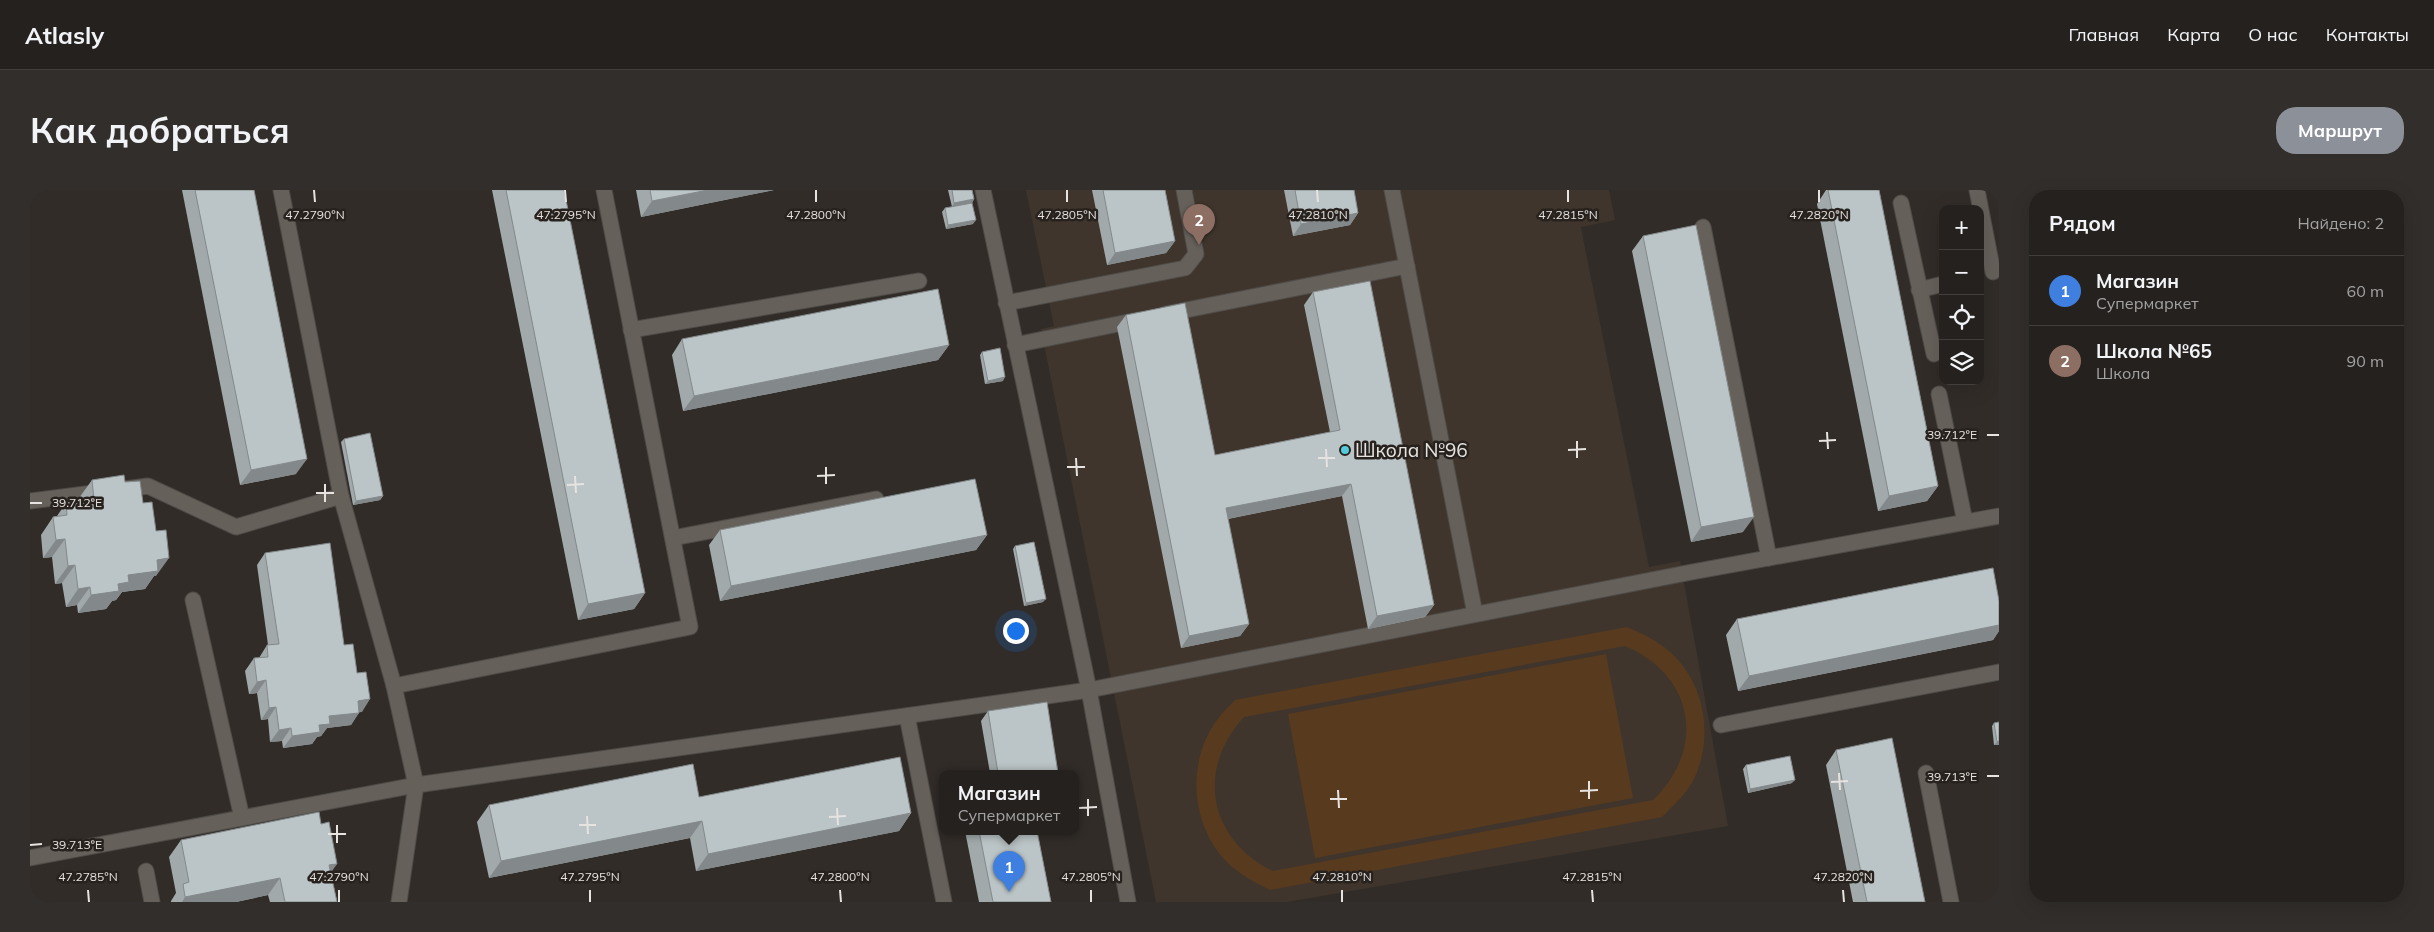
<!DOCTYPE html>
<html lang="ru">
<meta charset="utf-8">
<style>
:root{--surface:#25211e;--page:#312e2b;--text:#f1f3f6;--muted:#a3a3a4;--line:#423e3c;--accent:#8c9099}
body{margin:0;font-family:Mulish,sans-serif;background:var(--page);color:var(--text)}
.controls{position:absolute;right:15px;top:15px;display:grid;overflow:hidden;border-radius:10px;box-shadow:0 5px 20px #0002}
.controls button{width:45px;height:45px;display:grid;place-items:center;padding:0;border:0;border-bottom:1px solid var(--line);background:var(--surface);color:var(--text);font:25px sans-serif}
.you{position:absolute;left:985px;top:440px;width:18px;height:18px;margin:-12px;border:4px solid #fff;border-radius:50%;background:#1a73e8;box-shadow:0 0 0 8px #1a73e833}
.badge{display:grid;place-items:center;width:32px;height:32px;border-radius:50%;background:var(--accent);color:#fff;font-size:16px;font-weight:700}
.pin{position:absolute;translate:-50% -41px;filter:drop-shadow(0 1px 2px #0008)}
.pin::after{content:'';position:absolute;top:26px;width:18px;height:15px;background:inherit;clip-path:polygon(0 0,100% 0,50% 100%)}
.popup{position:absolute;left:909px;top:580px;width:140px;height:65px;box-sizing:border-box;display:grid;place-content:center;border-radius:10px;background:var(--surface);filter:drop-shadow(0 1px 4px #0005);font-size:16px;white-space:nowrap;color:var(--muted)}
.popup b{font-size:19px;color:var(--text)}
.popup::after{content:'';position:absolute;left:50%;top:100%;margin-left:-10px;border:10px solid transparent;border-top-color:var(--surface)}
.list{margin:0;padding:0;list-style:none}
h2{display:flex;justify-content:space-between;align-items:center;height:65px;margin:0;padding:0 20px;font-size:21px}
h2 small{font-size:16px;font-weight:400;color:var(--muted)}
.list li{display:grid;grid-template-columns:32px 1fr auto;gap:15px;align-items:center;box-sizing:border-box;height:70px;padding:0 20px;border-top:1px solid var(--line)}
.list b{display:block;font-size:19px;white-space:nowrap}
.list p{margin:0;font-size:16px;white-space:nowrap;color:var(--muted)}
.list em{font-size:16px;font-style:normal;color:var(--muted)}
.icon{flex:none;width:28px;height:28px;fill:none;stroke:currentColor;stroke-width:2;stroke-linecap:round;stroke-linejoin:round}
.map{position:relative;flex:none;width:1969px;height:712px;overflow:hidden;border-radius:20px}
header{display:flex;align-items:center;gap:30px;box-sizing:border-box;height:70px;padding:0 25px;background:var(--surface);border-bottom:1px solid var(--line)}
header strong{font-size:24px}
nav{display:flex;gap:28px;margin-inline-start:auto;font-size:18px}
.intro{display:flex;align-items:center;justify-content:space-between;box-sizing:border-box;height:120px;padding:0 30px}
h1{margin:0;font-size:35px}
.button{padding:12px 22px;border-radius:20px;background:var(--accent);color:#fff;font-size:18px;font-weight:700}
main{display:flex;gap:30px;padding:0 30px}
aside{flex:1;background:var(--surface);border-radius:20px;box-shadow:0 5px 20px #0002}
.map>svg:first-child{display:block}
.built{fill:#3f352c}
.green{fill:#583b1e;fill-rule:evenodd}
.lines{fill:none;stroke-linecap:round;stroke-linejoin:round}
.minor-casing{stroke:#4e4b47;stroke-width:17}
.minor{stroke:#66605b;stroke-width:15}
.wall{fill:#a1a9aa}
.shaded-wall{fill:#83898b}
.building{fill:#bbc4c6;stroke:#83898b}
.ticks{fill:none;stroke:#e6e3e0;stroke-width:2}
.poi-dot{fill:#54cadc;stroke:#27221e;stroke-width:2}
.labels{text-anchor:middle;stroke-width:5;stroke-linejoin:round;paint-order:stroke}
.poi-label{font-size:19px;fill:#e6e3e0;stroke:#27221e;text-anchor:start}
.ticks-label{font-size:12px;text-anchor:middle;fill:#e6e3e0;stroke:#27221e;stroke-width:5;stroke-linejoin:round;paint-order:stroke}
</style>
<header>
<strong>Atlasly</strong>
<nav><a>Главная</a><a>Карта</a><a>О нас</a><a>Контакты</a></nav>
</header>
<div class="intro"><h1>Как добраться</h1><a class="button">Маршрут</a></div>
<main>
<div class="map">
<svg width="1969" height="712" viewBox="0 0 1969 712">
<rect width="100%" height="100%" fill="#312c28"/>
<path class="built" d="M996 0H1579L1585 30 1551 37 1553 48 1619 377 1650 371 1698 636 1257 712H1126L1011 139 1024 136Z"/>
<g class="green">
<path d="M1597 437C1613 444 1628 451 1640 462 1675 493 1684 547 1664 589 1656 604 1644 615 1632 627L1240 700C1226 693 1213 686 1201 676 1161 640 1155 573 1187 530 1192 523 1199 516 1205 510ZM1595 456C1664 485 1677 558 1623 610L1243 681C1178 649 1166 579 1214 527Z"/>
<path d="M1576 464 1603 608 1285 668 1258 524Z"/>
</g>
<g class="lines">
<defs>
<g id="minor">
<path d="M251 0 311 306 364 496 386 595 369 712"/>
<path d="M953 0 1059 500 1098 712"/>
<path d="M1362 0 1445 424"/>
<path d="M1947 0 1963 82"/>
<path d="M1871 13 1904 164"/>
<path d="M1673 37 1739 368"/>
<path d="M1889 100 1913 94"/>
<path d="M976 113 1155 78 1166 64 1154 0"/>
<path d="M1136 124 1377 76"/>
<path d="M601 140 889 91"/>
<path d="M985 155 1108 130"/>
<path d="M1909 204 1935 332"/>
<path d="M0 311 118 296 206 337 311 306"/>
<path d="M643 348 846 309"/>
<path d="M163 410 212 628"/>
<path d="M364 496 660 437 574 0"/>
<path d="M877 526 914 712"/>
<path d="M1691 535 1969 482"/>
<path d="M1896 583 1921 712"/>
<path d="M0 668 386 595 1059 500 1662 382 1969 326"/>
<path d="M116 681 122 712"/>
</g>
</defs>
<use href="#minor" class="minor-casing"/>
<use href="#minor" class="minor"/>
</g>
<g class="wall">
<path d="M152 0H224L266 284 210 295Z"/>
<path d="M462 0H534L615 403 604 419 548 430Z"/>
<path d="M606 0H744L611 27Z"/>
<path d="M918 0H942L944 9 942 13 943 34 916 39 912 22 915 18 922 17Z"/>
<path d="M1062 0H1135L1145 51 1136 63 1077 75Z"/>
<path d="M1254 0H1324L1328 23 1320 35 1263 46Z"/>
<path d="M1796 0H1849L1908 296 1897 311 1848 321 1787 14Z"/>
<path d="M1613 46 1713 342 1661 352 1602 61Z"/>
<path d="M1283 102 1404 415 1395 427 1338 439 1312 306 1198 329 1219 434 1210 446 1151 458 1087 137 1096 125 1185 265 1300 242 1274 115Z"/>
<path d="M652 149 919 155 908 170 653 221 642 165Z"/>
<path d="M952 162 973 191 955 194 950 165Z"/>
<path d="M314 249 353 306 350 310 323 315 311 252Z"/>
<path d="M62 290 95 292 113 313 126 386H124L115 399 92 402 86 410 82 411 76 419 48 423 47 415 36 417 32 393 25 394 22 367 13 368 11 345 23 327 27 326 36 313 49 312V308Z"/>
<path d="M690 340 957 345 946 360 690 411 679 355Z"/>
<path d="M985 356 1013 412 994 416 983 359Z"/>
<path d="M235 363 314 455 332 522H329L321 535 297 538 291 546 287 547 282 554 253 558 252 551 240 552 238 529 231 530 227 503 219 504 215 481 224 468H229L237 455H238L227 375Z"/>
<path d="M1707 429 1969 435V441L1963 450 1708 501 1696 445Z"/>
<path d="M958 521 1028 583H960L951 531Z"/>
<path d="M1964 533 1969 555H1964L1962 536Z"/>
<path d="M1806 560 1895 712H1823L1796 575Z"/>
<path d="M1716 575 1762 593 1718 603 1713 579Z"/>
<path d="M669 607 881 623 869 641 666 681 660 648 459 688 447 632 459 615Z"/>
<path d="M935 641H1007L1021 712H949Z"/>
<path d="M151 650 301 683 307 712H240L238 705 206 712H141V711L146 703 139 667Z"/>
</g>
<g class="shaded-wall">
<path d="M678 0H744L611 27 622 11Z"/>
<path d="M944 9 942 13 922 17 924 13Z"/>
<path d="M1328 23 1320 35 1263 46 1271 34Z"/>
<path d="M946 30 943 34 916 39 918 35Z"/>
<path d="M1145 51 1136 63 1077 75 1085 63Z"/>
<path d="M919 155 908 170 653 221 664 206Z"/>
<path d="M975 187 973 191 955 194 958 191Z"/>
<path d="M277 269 266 284 210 295 221 280Z"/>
<path d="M1321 294 1312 306 1187 331 1196 318Z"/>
<path d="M1908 296 1897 311 1848 321 1859 306Z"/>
<path d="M353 306 350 310 323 315 326 311Z"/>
<path d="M1724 327 1713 342 1661 352 1671 337Z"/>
<path d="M957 345 946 360 690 411 701 396Z"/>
<path d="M35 349 22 367 13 368 26 350Z"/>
<path d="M139 368 126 386H124L115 399 92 402 86 410 82 411 76 419 48 423 61 405 88 394 98 385 127 370Z"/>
<path d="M45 375 32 393 25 394 38 376Z"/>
<path d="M60 397 47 415 36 417 48 399Z"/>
<path d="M615 403 604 419 548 430 558 414Z"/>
<path d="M1016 409 1013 412 994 416 996 413Z"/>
<path d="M1404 415 1395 427 1338 439 1347 426Z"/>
<path d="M1219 434 1210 446 1151 458 1159 446Z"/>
<path d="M1969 435V441L1963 450 1708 501 1719 486Z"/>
<path d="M236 490 227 503 219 504 227 492Z"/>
<path d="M340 509 332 522 319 523 328 511Z"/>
<path d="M246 517 238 529 231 530 239 518Z"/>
<path d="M329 523 321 535 297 538 291 546 287 547 282 554 253 558 262 546 289 535 299 526Z"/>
<path d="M261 538 252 551 240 552 249 540Z"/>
<path d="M1969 551V555H1964L1967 552Z"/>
<path d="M1765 590 1762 593 1718 603 1720 599Z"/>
<path d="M881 623 869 641 666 681 678 664Z"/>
<path d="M672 631 660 648 459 688 471 671Z"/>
<path d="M307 674 295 691 299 675Z"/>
<path d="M250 688 238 705 206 712H152L155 707Z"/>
</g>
<g class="building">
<path d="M165 0H224L277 269 221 280Z"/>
<path d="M476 0H534L615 403 558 414Z"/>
<path d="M620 0H678L622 11Z"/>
<path d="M922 0H942L944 9 924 13Z"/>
<path d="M1073 0H1135L1145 51 1085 63Z"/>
<path d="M1265 0H1324L1328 23 1271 34Z"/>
<path d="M1798 0H1849L1908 296 1859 306Z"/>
<path d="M942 13 946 30 918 35 915 18Z"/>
<path d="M1666 35 1724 327 1671 337 1613 46Z"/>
<path d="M1340 91 1404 415 1347 426 1321 294 1196 318 1219 434 1159 446 1096 125 1155 113 1185 265 1310 240 1283 102Z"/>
<path d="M908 99 919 155 664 206 652 149Z"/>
<path d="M970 158 975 187 958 191 952 162Z"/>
<path d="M340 243 353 306 326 311 314 249Z"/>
<path d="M94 285 95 292 110 291 113 313 122 312 126 341 136 340 139 368 127 370 128 381 98 385 99 392 88 394 89 401 61 405 60 397 48 399 45 375 38 376 35 349 26 350 23 327 37 325 36 313 64 310 62 290Z"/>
<path d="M945 289 957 345 701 396 690 340Z"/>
<path d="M1004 352 1016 409 996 413 985 356Z"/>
<path d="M300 353 314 455 323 454 327 483 336 482 340 509 328 511 329 523 299 526 300 534 289 535 290 542 262 546 261 538 249 540 246 517 239 518 236 490 227 492 224 468 238 467 237 455 249 454 235 363Z"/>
<path d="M1963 378 1969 411V435L1719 486 1707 429Z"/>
<path d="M1017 512 1028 583H968L958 521Z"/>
<path d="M1969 532V551L1967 552 1964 533Z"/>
<path d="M1862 548 1895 712H1837L1806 560Z"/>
<path d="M1760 566 1765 590 1720 599 1716 575Z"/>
<path d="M870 567 881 623 678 664 672 631 471 671 459 615 663 574 669 607Z"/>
<path d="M289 622 291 634 299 632 307 674 299 675 307 712H255L250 688 155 707 153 694 159 692 151 650Z"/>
<path d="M949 641H1007L1021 712H963Z"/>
</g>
<path class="ticks" d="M284 0 285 12M535 0 536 12M786 0V12M1037 0V12M1287 0 1288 12M1538 0V12M1789 0V12M1797 242 1798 259M1957 245H1969M1547 251V268M1789 251 1806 250M1296 259 1297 277M1538 260 1556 259M1046 268 1047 286M1288 268H1305M796 277V294M1037 277H1055M545 286 546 303M787 286 805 285M295 294V312M537 295 554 294M286 303H304M0 313H12M1809 583 1810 600M1957 586H1969M1559 591V609M1801 592 1818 591M1308 600 1309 618M1550 601 1568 600M1058 609V626M1300 609H1317M807 618 808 635M1049 618 1067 617M557 626 558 644M799 627 816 626M307 635V653M549 635H566M298 644H316M0 655 12 654M58 700 59 712M309 700V712M560 700V712M810 700 811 712M1061 700V712M1312 700V712M1562 700 1563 712M1813 700 1814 712"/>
<circle class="poi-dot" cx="1315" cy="260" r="5"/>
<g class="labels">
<g class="poi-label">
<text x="1325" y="267">Школа №96</text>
</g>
</g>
<g class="ticks-label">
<text x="285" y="29">47.2790°N</text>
<text x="536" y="29">47.2795°N</text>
<text x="786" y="29">47.2800°N</text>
<text x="1037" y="29">47.2805°N</text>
<text x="1288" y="29">47.2810°N</text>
<text x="1538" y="29">47.2815°N</text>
<text x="1789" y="29">47.2820°N</text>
<text x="1922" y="249">39.712°E</text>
<text x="47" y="317">39.712°E</text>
<text x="1922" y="591">39.713°E</text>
<text x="47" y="659">39.713°E</text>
<text x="58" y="691">47.2785°N</text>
<text x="309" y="691">47.2790°N</text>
<text x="560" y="691">47.2795°N</text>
<text x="810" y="691">47.2800°N</text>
<text x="1061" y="691">47.2805°N</text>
<text x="1312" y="691">47.2810°N</text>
<text x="1562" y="691">47.2815°N</text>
<text x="1813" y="691">47.2820°N</text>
</g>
</svg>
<div class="controls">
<button>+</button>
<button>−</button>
<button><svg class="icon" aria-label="locate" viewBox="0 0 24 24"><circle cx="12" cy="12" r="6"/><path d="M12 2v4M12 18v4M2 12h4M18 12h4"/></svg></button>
<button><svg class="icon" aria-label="layers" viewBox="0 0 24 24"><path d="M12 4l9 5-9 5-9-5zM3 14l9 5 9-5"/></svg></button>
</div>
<div class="you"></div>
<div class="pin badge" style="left:979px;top:702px;background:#3f7fe0">1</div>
<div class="popup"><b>Магазин</b>Супермаркет</div>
<div class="pin badge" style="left:1169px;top:55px;background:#8d6e63">2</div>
</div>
<aside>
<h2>Рядом<small>Найдено: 2</small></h2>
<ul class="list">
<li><span class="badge" style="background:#3f7fe0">1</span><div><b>Магазин</b><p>Супермаркет</p></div><em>60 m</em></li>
<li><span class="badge" style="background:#8d6e63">2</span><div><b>Школа №65</b><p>Школа</p></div><em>90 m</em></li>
</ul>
</aside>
</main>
